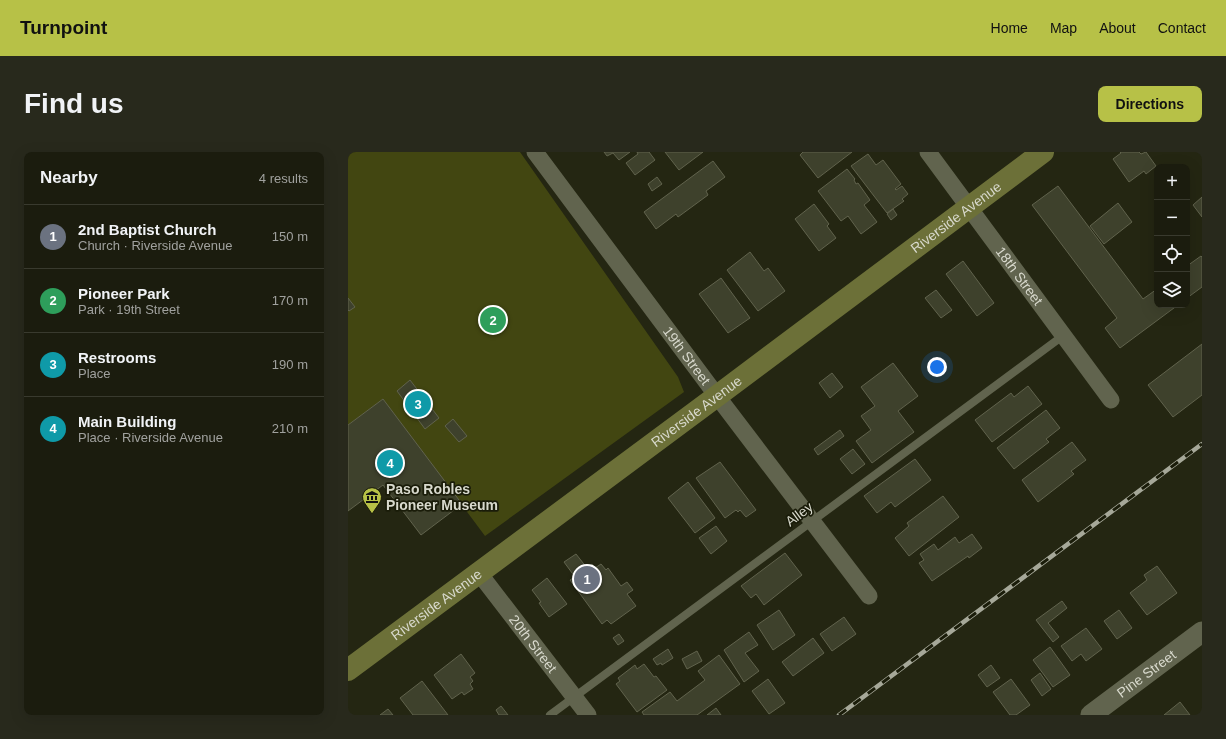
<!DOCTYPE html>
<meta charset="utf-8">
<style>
:root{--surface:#1b1c0e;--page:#28291c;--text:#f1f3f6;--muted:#a0a19e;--line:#393a2e;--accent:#b7c147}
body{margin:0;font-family:Helvetica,sans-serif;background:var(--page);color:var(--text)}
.controls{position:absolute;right:12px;top:12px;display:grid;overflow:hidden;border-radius:8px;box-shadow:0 4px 16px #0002}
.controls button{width:36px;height:36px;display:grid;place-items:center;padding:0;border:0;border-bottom:1px solid var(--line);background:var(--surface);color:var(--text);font:20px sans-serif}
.you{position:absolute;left:589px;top:215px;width:14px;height:14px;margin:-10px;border:3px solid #fff;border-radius:50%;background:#1a73e8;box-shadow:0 0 0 6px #1a73e833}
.badge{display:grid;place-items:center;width:26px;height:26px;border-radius:50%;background:var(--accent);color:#fff;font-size:13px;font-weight:700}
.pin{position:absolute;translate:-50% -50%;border:2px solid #fff;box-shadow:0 1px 4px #0006}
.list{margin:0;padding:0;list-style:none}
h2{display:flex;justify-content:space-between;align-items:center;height:52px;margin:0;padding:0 16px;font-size:17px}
h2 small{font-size:13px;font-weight:400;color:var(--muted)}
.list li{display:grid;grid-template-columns:26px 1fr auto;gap:12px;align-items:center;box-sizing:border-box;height:64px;padding:0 16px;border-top:1px solid var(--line)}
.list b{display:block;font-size:15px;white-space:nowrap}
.list p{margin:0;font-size:13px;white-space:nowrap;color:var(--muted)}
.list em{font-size:13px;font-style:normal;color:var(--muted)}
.icon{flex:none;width:22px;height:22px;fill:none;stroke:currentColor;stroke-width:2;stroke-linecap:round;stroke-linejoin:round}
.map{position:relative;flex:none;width:854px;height:563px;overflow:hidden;border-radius:8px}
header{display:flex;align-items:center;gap:24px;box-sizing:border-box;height:56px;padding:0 20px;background:var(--accent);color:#111}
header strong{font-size:19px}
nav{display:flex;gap:22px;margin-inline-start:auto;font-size:14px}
.intro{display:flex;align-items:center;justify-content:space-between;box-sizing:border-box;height:96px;padding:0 24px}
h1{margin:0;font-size:28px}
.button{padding:10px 18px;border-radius:8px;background:var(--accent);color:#111;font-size:14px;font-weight:700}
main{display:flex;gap:24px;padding:0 24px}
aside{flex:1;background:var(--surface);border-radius:8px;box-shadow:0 4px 16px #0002}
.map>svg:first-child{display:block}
.green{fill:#424611}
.building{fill:#3e412c;stroke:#61634d}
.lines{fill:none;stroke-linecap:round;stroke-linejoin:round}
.service{stroke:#61644e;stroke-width:8}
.minor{stroke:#61644e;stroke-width:17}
.tertiary{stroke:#61644e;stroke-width:21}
.secondary{stroke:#6c7038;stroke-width:22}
.rail-casing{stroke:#a6a899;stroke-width:4.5}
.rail{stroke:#1a1c09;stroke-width:3;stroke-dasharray:9;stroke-linecap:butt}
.labels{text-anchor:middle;stroke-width:3.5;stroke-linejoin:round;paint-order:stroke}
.street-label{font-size:14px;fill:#d8d9cd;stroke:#1a1c09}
.poi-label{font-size:14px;font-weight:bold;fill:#d8d9cd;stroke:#1a1c09;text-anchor:start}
</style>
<header>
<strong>Turnpoint</strong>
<nav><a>Home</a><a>Map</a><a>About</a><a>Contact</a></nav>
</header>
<div class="intro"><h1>Find us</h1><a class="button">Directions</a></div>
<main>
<aside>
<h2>Nearby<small>4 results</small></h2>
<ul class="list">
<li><span class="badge" style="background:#6b7280">1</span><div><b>2nd Baptist Church</b><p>Church · Riverside Avenue</p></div><em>150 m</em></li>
<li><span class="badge" style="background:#2e9e5b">2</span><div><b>Pioneer Park</b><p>Park · 19th Street</p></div><em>170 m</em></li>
<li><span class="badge" style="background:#0f9aa8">3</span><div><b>Restrooms</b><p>Place</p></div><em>190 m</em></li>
<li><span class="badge" style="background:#0f9aa8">4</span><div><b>Main Building</b><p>Place · Riverside Avenue</p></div><em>210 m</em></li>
</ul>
</aside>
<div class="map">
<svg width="854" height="563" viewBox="0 0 854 563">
<rect width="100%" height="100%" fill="#242612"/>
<path class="green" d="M0 0H172L330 225 336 240 137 384 35 247 0 273Z"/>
<g class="building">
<path d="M256 0H282L271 8 265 1 259 4Z"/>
<path d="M289 0H301L307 8 287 23 278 11 290 2Z"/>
<path d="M317 0H355L331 18Z"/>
<path d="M455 0H504L470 26 452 3Z"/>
<path d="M772 0H791L793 2 798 0 808 14 798 22 796 19 781 30 765 7 773 1Z"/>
<path d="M520 2 528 13 535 8 553 32 547 37 548 38 554 34 560 42 554 47 556 49 539 61 503 14Z"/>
<path d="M365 9 377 25 358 39 360 43 330 65 328 62 308 77 296 60Z"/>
<path d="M499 17 507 27 506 28 508 32 510 31 522 48 516 53 529 70 513 82 500 64 493 69 470 39Z"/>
<path d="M309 25 314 32 304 39 300 32Z"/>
<path d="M710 34 795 147 809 137V153H830L772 196 757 176 769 166 684 53Z"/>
<path d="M854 45V65L845 53Z"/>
<path d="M770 51 784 70 756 92 742 74Z"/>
<path d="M466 52 481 72 479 74 488 86 471 99 447 67Z"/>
<path d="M545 57 549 63 543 68 539 62Z"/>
<path d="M402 100 416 119 420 116 437 139 410 159 379 118Z"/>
<path d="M853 104 854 105V135L839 146V114Z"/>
<path d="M615 109 646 151 629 164 598 122Z"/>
<path d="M373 126 402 166 380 181 351 142Z"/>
<path d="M588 138 604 158 593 166 577 146Z"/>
<path d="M0 146 7 155 1 159 0 158Z"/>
<path d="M854 192V243L825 265 800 233Z"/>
<path d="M545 211 570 244 550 259 566 280 524 311 508 289 523 278 513 264 527 254 513 235Z"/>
<path d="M484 221 495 235 482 246 471 231Z"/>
<path d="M62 228 91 266 77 277 49 239Z"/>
<path d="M680 234 694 252 644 290 627 268 663 241 666 245Z"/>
<path d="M35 247 114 352 73 383 35 333 0 359V273Z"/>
<path d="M698 258 712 276 698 287 701 290 666 317 649 296Z"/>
<path d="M105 267 119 284 111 290 97 274Z"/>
<path d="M492 278 496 284 470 303 466 297Z"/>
<path d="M724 290 738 308 723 319 726 322 690 350 674 328Z"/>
<path d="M505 297 517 312 504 322 492 307Z"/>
<path d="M567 307 583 328 547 355 543 350 529 361 516 344Z"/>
<path d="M372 310 408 358 398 365 392 358 390 360 388 358 377 366 348 326Z"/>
<path d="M340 330 367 366 347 381 320 346Z"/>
<path d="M595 344 611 365 561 404 547 386 561 374 559 371Z"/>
<path d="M368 374 379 389 363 402 351 386Z"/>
<path d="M624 382 634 396 621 406 620 404 584 429 571 411 576 408 572 402 586 392 590 398 607 385 611 391Z"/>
<path d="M437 401 454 423 416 453 408 442 403 446 393 434Z"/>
<path d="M228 402 239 416 244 412 247 416 253 412 258 418 260 416 273 434 279 430 285 438 279 442 288 454 263 472 259 468 254 472 222 428 227 425 216 410Z"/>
<path d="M809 414 829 441 799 463 782 441 799 428 796 423Z"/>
<path d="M199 426 219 452 201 465 191 451 193 450 184 438Z"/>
<path d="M714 449 719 456 700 471 711 485 705 490 688 468Z"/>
<path d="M431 458 447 483 425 498 409 473Z"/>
<path d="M771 458 784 476 769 487 756 469Z"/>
<path d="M496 465 508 482 484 499 472 482Z"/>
<path d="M738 476 754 497 738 509 733 502 724 509 713 494Z"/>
<path d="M401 480 410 493 397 501 411 519 396 530 376 498Z"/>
<path d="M271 482 276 489 270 493 265 486Z"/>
<path d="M465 486 476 501 445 524 434 510Z"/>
<path d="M702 495 722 523 705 535 685 508Z"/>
<path d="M320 497 325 506 314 513 313 511 309 513 305 507Z"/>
<path d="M349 499 354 509 339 517 334 507Z"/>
<path d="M113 502 127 521 122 525 125 529 122 532 125 537 116 543 114 540 104 547 86 523Z"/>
<path d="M371 503 392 532 349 563H296L294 560 322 540 329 549 357 528 350 519Z"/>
<path d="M296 512 306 525 308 524 319 538 289 560 268 532 272 529 270 526 287 513 289 517Z"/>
<path d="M643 513 652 526 639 535 630 523Z"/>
<path d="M692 521 703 537 694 544 683 528Z"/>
<path d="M420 527 437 551 421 562 404 539Z"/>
<path d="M663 527 682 553 668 563H662L645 540Z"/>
<path d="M74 529 100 563H65L52 546Z"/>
<path d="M832 550 842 563H816Z"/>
<path d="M153 554 160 563H151L148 558Z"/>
<path d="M368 556 373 563H359Z"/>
<path d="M40 557 45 563H32Z"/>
</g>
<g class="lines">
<path class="service" d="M202 563 716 183"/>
<g class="minor">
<path id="s1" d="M187 0 369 244 521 444"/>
<path id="s2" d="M580 0 763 248"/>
<path id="s3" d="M131 421 240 563"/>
</g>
<path class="tertiary" id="s4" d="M743 563 854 480"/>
<path class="secondary" id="s5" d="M0 518 369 244 695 0"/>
<defs>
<path id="rail" d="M491 563 854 292"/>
</defs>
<use href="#rail" class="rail-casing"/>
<use href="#rail" class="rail"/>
</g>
<defs>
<symbol id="museum-pin" viewBox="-11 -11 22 30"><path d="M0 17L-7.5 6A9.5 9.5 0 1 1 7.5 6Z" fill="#b7c147" stroke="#1a1c09"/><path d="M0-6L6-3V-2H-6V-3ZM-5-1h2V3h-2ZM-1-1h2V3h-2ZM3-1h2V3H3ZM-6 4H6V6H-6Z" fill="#111"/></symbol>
</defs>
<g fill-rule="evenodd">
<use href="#museum-pin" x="13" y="334" width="22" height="30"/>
</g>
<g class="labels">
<g class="street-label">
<text dy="5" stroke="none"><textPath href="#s5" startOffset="758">Riverside Avenue</textPath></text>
<text dy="5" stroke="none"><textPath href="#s2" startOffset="154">18th Street</textPath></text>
<text dy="5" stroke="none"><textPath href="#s1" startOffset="254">19th Street</textPath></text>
<text dy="5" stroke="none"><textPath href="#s5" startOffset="434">Riverside Avenue</textPath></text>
<text transform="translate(451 362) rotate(-37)" y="5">Alley</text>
<text dy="5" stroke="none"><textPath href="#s5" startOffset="110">Riverside Avenue</textPath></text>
<text dy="5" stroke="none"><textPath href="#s3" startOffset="89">20th Street</textPath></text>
<text dy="5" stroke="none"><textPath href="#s4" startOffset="69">Pine Street</textPath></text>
</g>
<g class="poi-label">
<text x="38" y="342">Paso Robles<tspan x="38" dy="16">Pioneer Museum</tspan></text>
</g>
</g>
</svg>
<div class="controls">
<button>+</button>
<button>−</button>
<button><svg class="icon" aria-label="locate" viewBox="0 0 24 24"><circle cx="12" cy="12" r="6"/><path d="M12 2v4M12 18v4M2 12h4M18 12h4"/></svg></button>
<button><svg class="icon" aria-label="layers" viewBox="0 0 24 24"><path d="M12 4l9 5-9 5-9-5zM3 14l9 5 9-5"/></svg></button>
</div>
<div class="you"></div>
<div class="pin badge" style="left:239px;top:427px;background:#6b7280">1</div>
<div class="pin badge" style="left:145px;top:168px;background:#2e9e5b">2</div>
<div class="pin badge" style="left:70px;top:252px;background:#0f9aa8">3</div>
<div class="pin badge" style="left:42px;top:311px;background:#0f9aa8">4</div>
</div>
</main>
